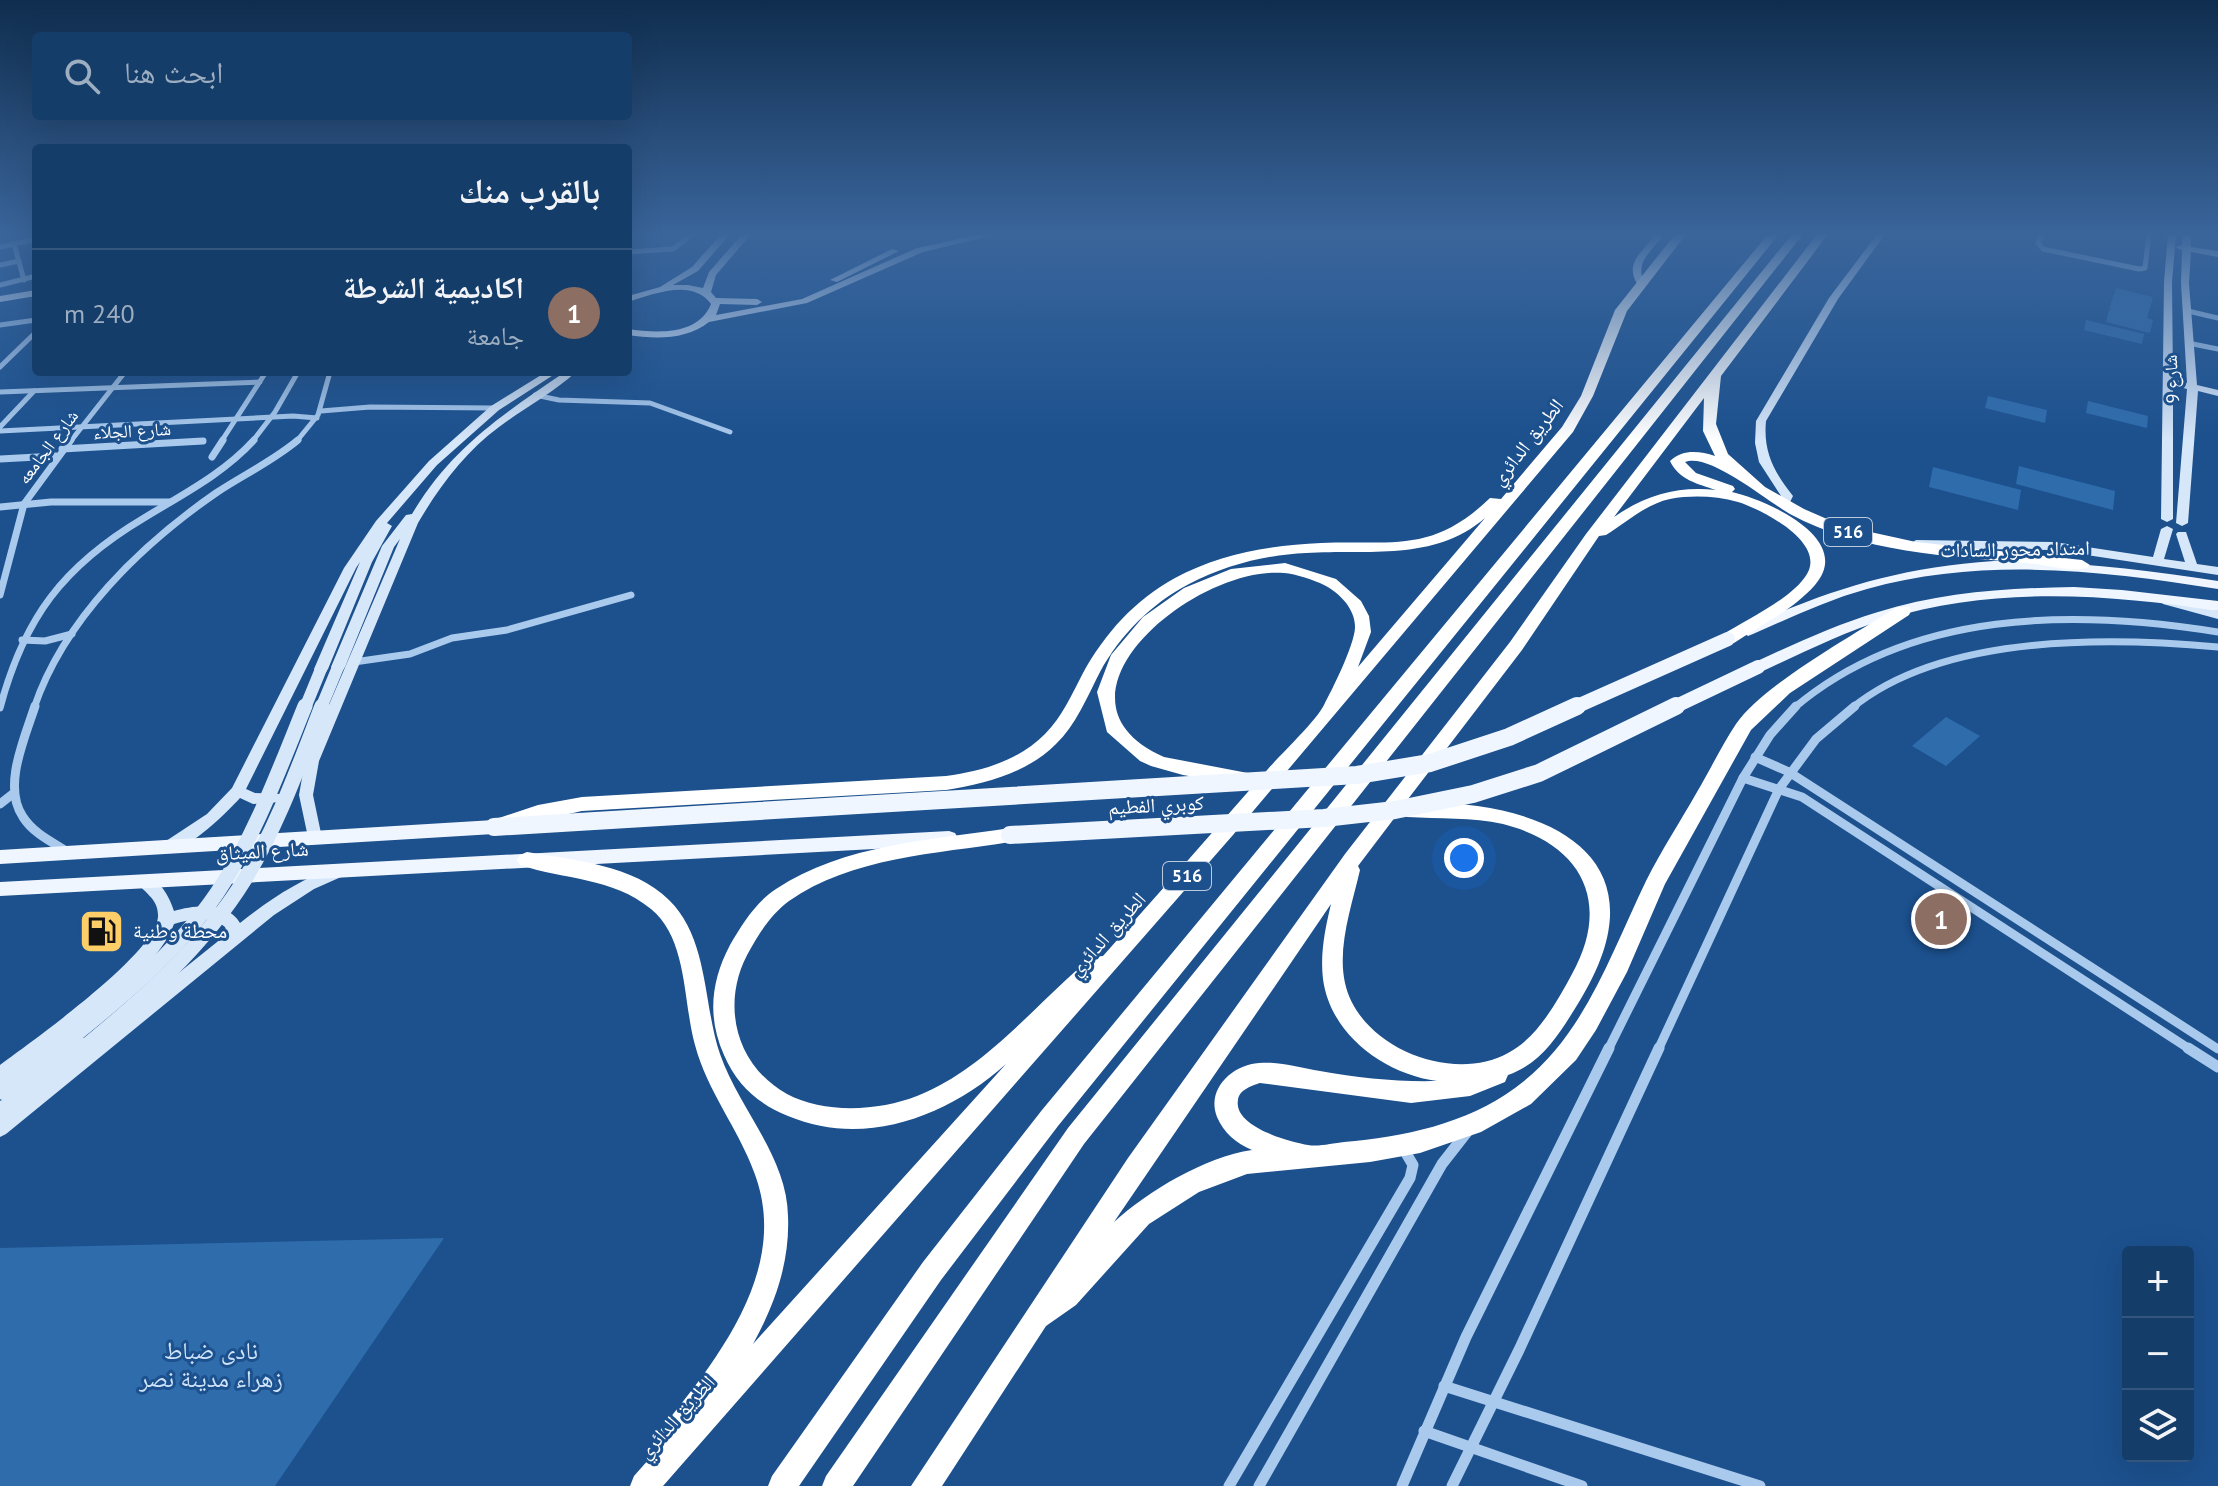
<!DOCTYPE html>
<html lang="ar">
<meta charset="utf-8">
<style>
:root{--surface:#153d6a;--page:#1e4470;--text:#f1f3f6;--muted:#9daec1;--line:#34567e;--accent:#e69b98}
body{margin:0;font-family:"PT Sans","Noto Naskh Arabic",sans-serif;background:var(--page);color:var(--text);direction:rtl}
.controls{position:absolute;right:24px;bottom:24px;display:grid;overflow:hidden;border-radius:8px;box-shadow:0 8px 32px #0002}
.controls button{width:72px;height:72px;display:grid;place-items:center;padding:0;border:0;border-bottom:2px solid var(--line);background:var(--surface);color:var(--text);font:40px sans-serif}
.you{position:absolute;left:1464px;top:858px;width:28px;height:28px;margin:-20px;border:6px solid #fff;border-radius:50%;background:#1a73e8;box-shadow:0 0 0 12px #1a73e833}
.badge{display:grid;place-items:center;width:52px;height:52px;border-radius:50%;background:var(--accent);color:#fff;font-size:26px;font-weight:700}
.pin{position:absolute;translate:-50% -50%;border:4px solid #fff;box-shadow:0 2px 8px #0006}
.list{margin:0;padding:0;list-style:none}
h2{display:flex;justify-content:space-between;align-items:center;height:104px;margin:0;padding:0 32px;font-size:34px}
h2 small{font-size:26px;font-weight:400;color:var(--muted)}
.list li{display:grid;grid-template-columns:52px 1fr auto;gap:24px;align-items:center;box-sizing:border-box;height:128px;padding:0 32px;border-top:2px solid var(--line)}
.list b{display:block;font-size:30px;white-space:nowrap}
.list p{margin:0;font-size:26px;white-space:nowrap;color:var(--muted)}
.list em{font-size:26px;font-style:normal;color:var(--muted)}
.icon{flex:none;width:44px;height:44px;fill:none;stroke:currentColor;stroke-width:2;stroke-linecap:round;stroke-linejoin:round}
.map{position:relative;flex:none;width:2218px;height:1486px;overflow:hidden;direction:ltr}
.search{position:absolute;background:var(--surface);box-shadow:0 8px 32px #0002;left:32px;top:32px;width:600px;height:88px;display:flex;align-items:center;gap:20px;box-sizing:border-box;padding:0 28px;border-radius:8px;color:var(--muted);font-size:30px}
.panel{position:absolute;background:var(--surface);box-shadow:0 8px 32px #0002;left:32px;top:144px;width:600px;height:232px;border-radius:8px;direction:rtl}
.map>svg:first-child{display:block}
.green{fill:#2f6cac}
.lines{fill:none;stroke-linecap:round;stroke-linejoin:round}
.street-far3{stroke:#aacaed;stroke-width:5}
.street-far2{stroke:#aacaed;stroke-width:7}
.street-far1{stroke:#aacaed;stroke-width:9}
.street{stroke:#aacaed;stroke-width:11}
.secondary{fill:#d7e7fa;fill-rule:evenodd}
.primary{fill:#f0f6ff;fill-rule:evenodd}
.highway{fill:#fff;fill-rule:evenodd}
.secondary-bridge-far2{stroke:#d7e7fa;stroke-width:12}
.secondary-bridge-far1{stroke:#d7e7fa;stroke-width:15}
.secondary-bridge{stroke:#d7e7fa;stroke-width:20}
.primary-bridge-far1{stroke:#f0f6ff;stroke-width:14}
.primary-bridge{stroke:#f0f6ff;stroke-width:18}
.labels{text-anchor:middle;stroke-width:6;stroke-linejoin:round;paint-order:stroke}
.far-street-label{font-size:18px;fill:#fff;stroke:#1c518e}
.shield{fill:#1c518e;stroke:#bbcbdd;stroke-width:2}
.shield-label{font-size:18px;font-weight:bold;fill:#fff}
.street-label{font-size:20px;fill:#fff;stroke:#1c518e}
.poi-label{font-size:20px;fill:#fff;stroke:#1c518e;text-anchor:start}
.near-park-label{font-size:24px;fill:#d0e4fa;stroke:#1c518e}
</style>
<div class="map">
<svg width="2218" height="1486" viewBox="0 0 2218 1486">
<rect width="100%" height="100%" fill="#1c518e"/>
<g class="green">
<path d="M2116 288 2153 297 2147 318 2153 320 2150 333 2106 322 2109 310H2112L2109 309Z"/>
<path d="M2086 320 2144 334 2142 344 2084 330Z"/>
<path d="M1988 396 2047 410 2045 423 1985 408Z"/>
<path d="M2088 401 2148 416 2147 428 2086 413Z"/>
<path d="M2019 466 2115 491 2113 510 2016 484Z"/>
<path d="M1933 467 2021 490 2018 510 1929 487Z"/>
<path d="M1946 717 1980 736 1946 766 1912 746Z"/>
<path d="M444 1238 275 1486H0V1248Z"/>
</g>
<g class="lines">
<g class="street-far3">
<path d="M2043 233 2038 243 2043 249 2139 269 2145 268 2149 233"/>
<path d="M628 241 633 233"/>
<path d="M14 244 24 280"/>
<path d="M0 247 36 239"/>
<path d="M628 252 673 249 694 233"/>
<path d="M0 265 19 261"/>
<path d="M0 285 36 276"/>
<path d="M2188 311 2218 318"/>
<path d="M0 325 36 320"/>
<path d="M2188 343 2218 349"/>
<path d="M0 367 36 332"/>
<path d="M0 392 260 382"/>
<path d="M535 395 559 400 650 403 730 432"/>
<path d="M321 411 370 407 495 408"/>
<path d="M0 427 34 391"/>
<path d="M0 431 293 416 317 418"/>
<path d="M70 442 125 372"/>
<path d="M183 442 203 441"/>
<path d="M221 442 266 372"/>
<path d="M252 442 275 412 298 372"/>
<path d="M296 442 318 415 330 372"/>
</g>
<g class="street-far2">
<path d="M62 449 203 441"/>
<path d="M212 457 223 440"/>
<path d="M0 459 56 456"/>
<path d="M0 507 51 502H170"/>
<path d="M0 595 24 504 71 440"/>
<path d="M22 640 45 641 72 634"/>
<path d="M354 662 410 654 452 638 507 630 631 595"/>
<path d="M0 708C24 618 63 566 144 518 183 494 223 474 254 440"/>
<path d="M34 708C64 619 141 545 216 493 243 475 273 461 298 440"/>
<path d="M1794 708C1911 609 2074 609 2218 632"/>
<path d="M1852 708C1943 634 2108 637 2218 647"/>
</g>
<g class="street-far1">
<path d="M35 706C25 737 2 787 23 817 33 833 52 842 68 852"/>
<path d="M1755 757 1789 772 2218 1049"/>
<path d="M1743 778 1802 797 2191 1050"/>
<path d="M0 804 14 793"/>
<path d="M1608 1050 1743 778 1770 735 1796 706"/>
<path d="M1658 1050 1779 789 1816 739 1855 706"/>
</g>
<g class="street">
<path d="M2188 1048 2218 1067"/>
<path d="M1444 1386 1760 1486"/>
<path d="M1424 1431 1582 1486"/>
<path d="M1229 1486 1410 1178 1413 1165 1403 1148"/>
<path d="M1259 1486 1442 1164 1467 1132"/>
<path d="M1402 1486 1466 1337 1609 1048"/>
<path d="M1452 1486 1519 1350 1659 1048"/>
</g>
<g class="secondary">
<path d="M722 233H731L698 271 673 285H688L703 288 709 272 743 233H752L716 275 711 292 716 298 757 299 762 302 757 305 720 304 716 315 802 299 917 248 986 233H1003L923 252 807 303 709 322C687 340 655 339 628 335V329C657 333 698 336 711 304 692 278 654 294 628 302V296L660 287 692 267Z"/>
<path d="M1656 233H1664C1654 250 1634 261 1644 282L1637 284C1624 261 1644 252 1656 233Z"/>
<path d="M1878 233H1886L1838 299 1766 421C1763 452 1774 472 1793 496L1788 506H1780L1778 504 1781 496 1759 462 1755 443 1756 421 1829 298Z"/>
<path d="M2168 233H2176L2175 247 2182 245 2183 233H2191V247L2218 251V257L2191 252 2189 283 2197 385 2218 390V396L2198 391 2188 523 2182 526 2176 523 2187 389 2173 385V519L2167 522 2161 519 2164 282ZM2175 247 2182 250 2181 283 2187 383 2173 379 2172 282Z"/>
<path d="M892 249 899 251 837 282 830 280Z"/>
<path d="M36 290V296L0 302V296Z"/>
<path d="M546 372H558L499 410 437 465 387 523 392 526 372 562 328 669 326 672H316L314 669 360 562 356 568 246 789 255 793 280 794 282 798 280 802 253 804 240 798C226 813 186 854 166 849L163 845 166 841 207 814 232 788 344 568 376 521 429 461 491 406Z"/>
<path d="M565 372H576C553 393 524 408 499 427 465 452 439 487 418 523L319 761 313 795 322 838 319 842H309L299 795 305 761 400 539 394 547 345 667 343 670H333L331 667 382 546 406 515 412 514C451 448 503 414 565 372Z"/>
<path d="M2167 526 2173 529 2164 559 2185 562 2176 534 2178 532H2186L2197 564 2218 567V575L2054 550 1916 548 1910 544 1916 540 2054 542 2153 557 2161 529Z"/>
<path d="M2167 597 2218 611V619L2163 604 2161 601 2163 598Z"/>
<path d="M336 867 341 869 344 873 341 877 314 889 274 915 6 1134 0 1137V1101L16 1092 22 1094 24 1097 227 934 225 927C209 915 192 919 174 924 158 969 83 1022 46 1051 32 1062 17 1078 0 1084V1065C31 1042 160 951 158 915 158 898 143 892 135 880L138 876C156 872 169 895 174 911 195 905 227 901 240 923 269 900 300 879 336 867Z"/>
</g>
<g class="primary">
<path d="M1994 561C2070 561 2143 569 2218 581V589C2101 570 1982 557 1867 589 1827 600 1790 618 1753 634L1748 636 1741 631 1743 628C1832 589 1896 568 1994 561Z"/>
<path d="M2074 587 2122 590 2218 601V611C2108 594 1994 586 1886 619 1844 632 1804 652 1763 671H1753L1750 667 1753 663C1794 644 1835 625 1878 612 1942 592 2008 588 2074 587Z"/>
<path d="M494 820 500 822 503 827 500 832 494 834 0 864V850Z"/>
<path d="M949 831 955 833 958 838 955 843 949 845 0 896V882Z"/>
</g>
<g class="highway">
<path d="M1676 233H1687L1627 311 1593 396 1573 432 1233 835 663 1486H630L634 1476 657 1450 654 1443 658 1433C715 1362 792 1270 754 1172 738 1128 707 1091 695 1045 683 1003 688 939 651 909 612 877 565 880 520 865L517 860 520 855 527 852C574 860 634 865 669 900 709 939 703 1005 720 1054 739 1109 787 1156 788 1216 790 1262 775 1304 753 1344L1006 1064C947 1117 864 1148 788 1116 758 1104 737 1085 724 1055 707 1017 711 981 730 945 742 924 756 902 776 889 844 844 932 840 1010 828L1017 830 1020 835 1017 840 1010 842C936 854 852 857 789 901 773 913 761 930 751 948 720 999 733 1064 787 1094 824 1114 879 1111 917 1096 987 1068 1035 1004 1092 957L1103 956C1158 894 1213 832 1268 769 1281 754 1316 721 1324 705 1332 690 1354 646 1355 628 1356 610 1340 593 1324 585 1314 580 1296 574 1284 573 1194 565 1034 699 1164 757L1253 774 1255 779 1253 784 1246 786 1183 775 1151 766 1140 761 1107 732 1097 692 1111 655 1143 617 1184 588 1231 569 1285 563 1336 579 1361 601 1369 616 1371 632 1358 667 1485 518C1434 562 1368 549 1306 553 1265 555 1226 565 1189 584 1152 603 1120 635 1100 672 1087 697 1076 725 1056 744 1027 773 985 784 946 790L582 811C567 814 500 832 493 830L490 825 493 820 538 805 582 797 946 776C982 771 1018 761 1045 734 1062 717 1072 694 1083 673 1105 633 1135 600 1175 578 1219 554 1271 545 1321 543 1393 540 1432 554 1490 498L1501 499 1562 427 1581 396 1615 310Z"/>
<path d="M1769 233H1780L1058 1126 941 1280 799 1486H768L772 1476 923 1262 1042 1110Z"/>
<path d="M1793 233H1804L1084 1144 853 1486H822L826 1476 1068 1128Z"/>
<path d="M1818 233H1829L1721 376 1716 424 1728 454 1765 487 1804 509 1843 526 1916 542 2082 560 2090 565 2087 568C2069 572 2046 565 2027 563 1948 556 1862 553 1790 514 1767 501 1709 452 1685 462L1696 473 1733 486 1735 489 1732 492C1767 500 1855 539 1815 585 1793 610 1761 625 1734 643H1722L1720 639 1722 635C1746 620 1793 598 1807 574 1826 542 1761 509 1738 502 1716 496 1692 495 1670 499 1646 504 1627 522 1606 535L1599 536 1522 650 1405 803C1536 797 1673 850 1579 1002 1561 1031 1543 1063 1508 1075L1505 1082 1470 1096 1411 1103 1260 1083C1251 1086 1239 1090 1238 1100 1233 1127 1290 1142 1308 1145 1319 1147 1333 1143 1344 1142 1403 1137 1466 1124 1515 1088 1584 1038 1610 955 1646 881 1661 851 1680 822 1697 792 1710 770 1722 745 1736 724 1764 684 1854 635 1897 607H1909L1911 611 1909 615 1790 693 1751 730 1665 884 1627 972 1596 1030 1576 1060 1531 1104 1481 1132 1420 1153 1370 1162 1247 1174 1199 1192 1149 1224 1076 1305 1046 1326 942 1486H911L1128 1158 1345 854 1510 642 1586 534ZM1704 398 1703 431 1715 456C1699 451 1683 449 1670 461 1679 480 1698 484 1716 490 1677 486 1646 495 1614 517ZM1399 812 1407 817C1439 819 1472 817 1503 824 1582 844 1612 902 1572 974 1557 1002 1537 1038 1508 1053 1452 1084 1359 1047 1345 983 1337 947 1352 905 1360 870L1358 866ZM1331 904C1325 929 1320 954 1323 979 1330 1034 1384 1074 1437 1081 1397 1082 1359 1078 1320 1071 1301 1068 1279 1061 1259 1063 1232 1065 1206 1089 1217 1117 1224 1133 1236 1143 1252 1150 1205 1157 1148 1191 1114 1222Z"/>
</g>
<g class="secondary-bridge-far2">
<path d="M305 708 321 669"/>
<path d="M321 708 338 667"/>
</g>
<g class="secondary-bridge-far1">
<path d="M56 1050C114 1004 175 955 217 893 255 836 279 770 305 706"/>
<path d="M81 1050C142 1000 203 947 245 879 278 825 299 765 322 706"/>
</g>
<g class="secondary-bridge">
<path d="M4 1090 58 1048"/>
<path d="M16 1100 83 1048"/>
</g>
<g class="primary-bridge-far1">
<path d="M1573 708 1728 639"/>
<path d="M1672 708 1758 667"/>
</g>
<g class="primary-bridge">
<path d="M494 827 1357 775 1430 763 1509 737 1577 706"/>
<path d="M1010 835 1324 818 1395 810 1473 794 1539 773 1676 706"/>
</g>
</g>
<linearGradient id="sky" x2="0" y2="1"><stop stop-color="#0f2d4e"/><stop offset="0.53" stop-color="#3a659b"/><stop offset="1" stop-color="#3a659b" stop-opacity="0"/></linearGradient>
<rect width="2218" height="441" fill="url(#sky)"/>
<defs>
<symbol id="fuel-square" viewBox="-11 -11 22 22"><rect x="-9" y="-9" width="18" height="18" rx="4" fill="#fece68" stroke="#1c518e"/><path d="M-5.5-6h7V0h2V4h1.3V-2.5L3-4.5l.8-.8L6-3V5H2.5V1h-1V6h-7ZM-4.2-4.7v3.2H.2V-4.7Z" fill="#111"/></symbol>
</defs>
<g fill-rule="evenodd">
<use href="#fuel-square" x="76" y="906" width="51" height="51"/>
</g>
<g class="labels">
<g class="far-street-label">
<text transform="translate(2172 379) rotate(-93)" y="6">شارع 9</text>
<text transform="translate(132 431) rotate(-3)" y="6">شارع الجلاء</text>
<text transform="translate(48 447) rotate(-53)" y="6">شارع الجامعه</text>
</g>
<g class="shield">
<rect x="1824" y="518" width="48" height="28" rx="6"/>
<rect x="1163" y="862" width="48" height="28" rx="6"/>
</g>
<g class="shield-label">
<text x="1848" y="538">516</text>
<text x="1187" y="882">516</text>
</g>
<g class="street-label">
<text transform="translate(1527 442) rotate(-52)" y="7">الطريق الدائري</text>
<text transform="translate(2015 549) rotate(-1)" y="7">امتداد محور السادات</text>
<text transform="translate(1156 805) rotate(-3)" y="7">كوبري الفطيم</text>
<text transform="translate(262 851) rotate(-3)" y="7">شارع الميثاق</text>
<text transform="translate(1107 934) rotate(-48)" y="7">الطريق الدائري</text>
<text transform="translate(676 1417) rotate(-48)" y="7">الطريق الدائري</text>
</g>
<g class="poi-label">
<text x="133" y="938">محطة وطنية</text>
</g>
<g class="near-park-label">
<text x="211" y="1359">نادى ضباط<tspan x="211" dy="28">زهراء مدينة نصر</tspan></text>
</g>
</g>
</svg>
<div class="controls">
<button>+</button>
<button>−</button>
<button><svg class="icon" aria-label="layers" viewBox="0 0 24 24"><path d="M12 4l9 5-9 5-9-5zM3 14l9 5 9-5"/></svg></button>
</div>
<div class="you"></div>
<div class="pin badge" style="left:1941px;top:919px;background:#8d6e63">1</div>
<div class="search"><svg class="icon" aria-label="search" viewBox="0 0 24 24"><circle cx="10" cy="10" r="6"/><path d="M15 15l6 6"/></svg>ابحث هنا</div>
<section class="panel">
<h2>بالقرب منك<small></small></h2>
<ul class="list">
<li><span class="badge" style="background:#8d6e63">1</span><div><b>اكاديمية الشرطة</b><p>جامعة</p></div><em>240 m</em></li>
</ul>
</section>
</div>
